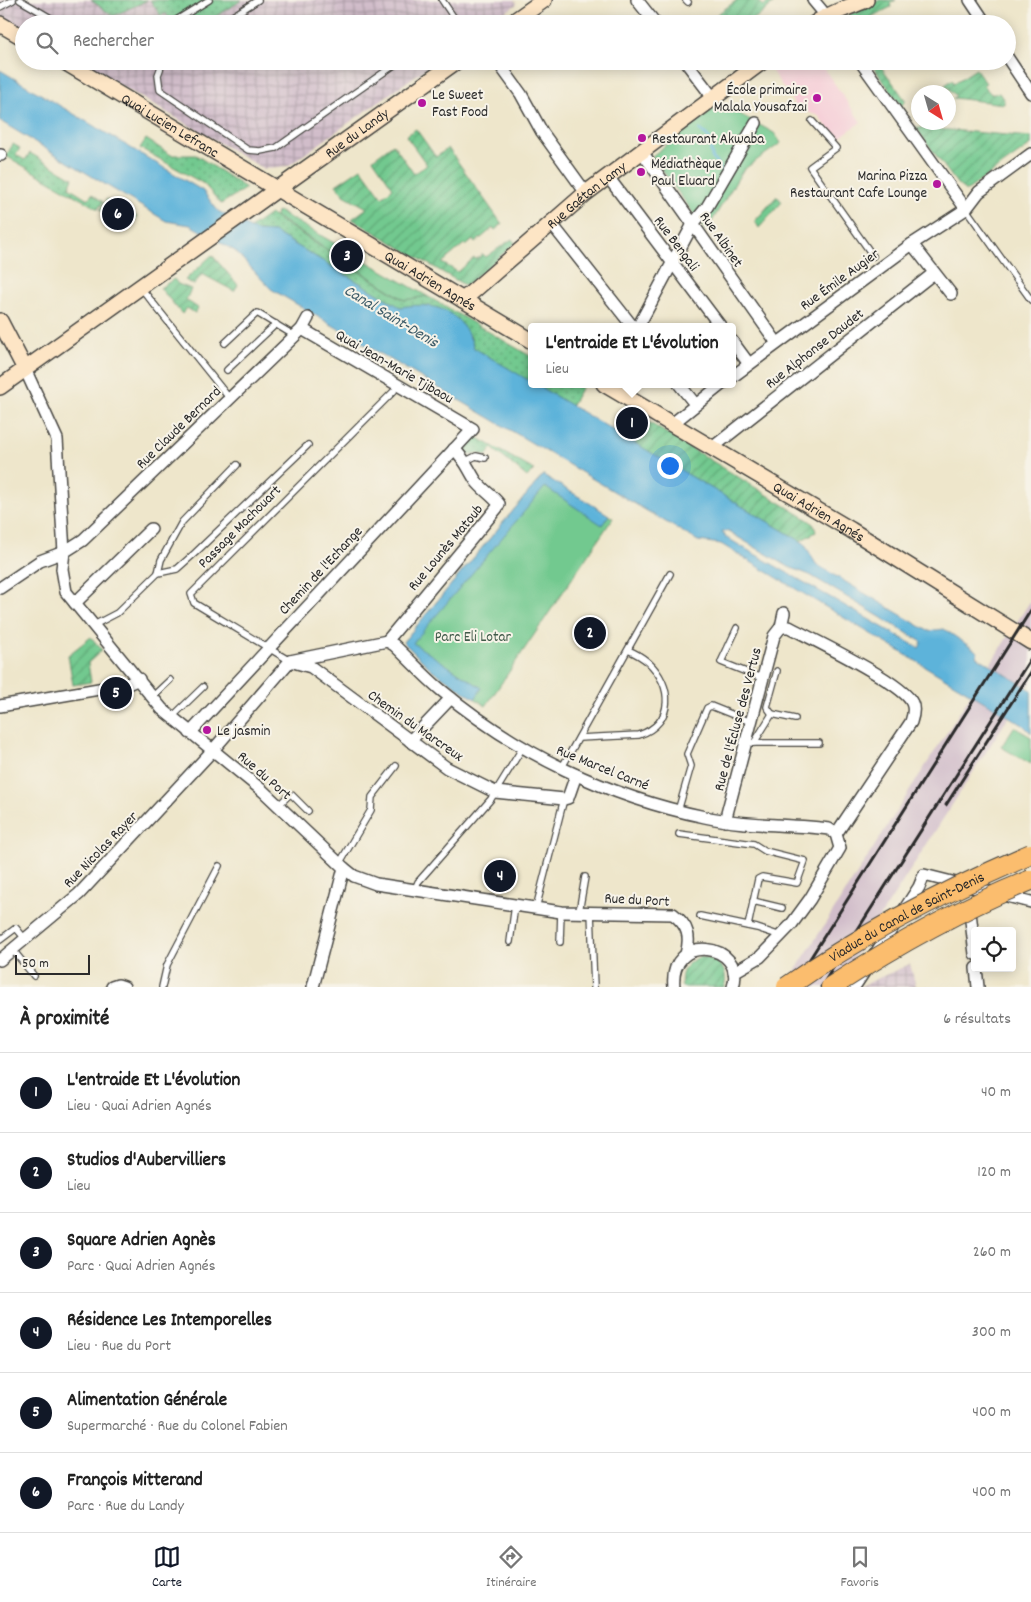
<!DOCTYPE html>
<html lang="fr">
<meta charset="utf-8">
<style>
:root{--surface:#fff;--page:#f6f6f6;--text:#222;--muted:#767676;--line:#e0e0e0;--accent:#111827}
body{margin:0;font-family:Dekko,sans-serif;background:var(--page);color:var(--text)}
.controls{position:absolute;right:15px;bottom:15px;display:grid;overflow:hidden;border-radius:5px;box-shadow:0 2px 12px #0003}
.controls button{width:45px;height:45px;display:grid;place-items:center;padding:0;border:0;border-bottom:1px solid var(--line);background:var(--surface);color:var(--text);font:25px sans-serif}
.compass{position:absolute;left:911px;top:85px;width:45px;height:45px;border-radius:50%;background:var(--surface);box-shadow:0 2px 12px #0003;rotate:143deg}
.scale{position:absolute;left:15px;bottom:12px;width:75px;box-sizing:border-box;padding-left:5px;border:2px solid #2b2b2b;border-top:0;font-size:14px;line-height:18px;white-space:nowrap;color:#2b2b2b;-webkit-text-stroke:4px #f7f3e8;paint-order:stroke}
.you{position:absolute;left:669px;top:465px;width:18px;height:18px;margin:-12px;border:4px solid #fff;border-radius:50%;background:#1a73e8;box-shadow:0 0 0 8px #1a73e833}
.badge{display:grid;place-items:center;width:32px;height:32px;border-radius:50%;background:var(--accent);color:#fff;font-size:16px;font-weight:700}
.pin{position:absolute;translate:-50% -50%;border:2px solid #fff;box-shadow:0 1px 5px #0006}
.popup{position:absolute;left:528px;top:323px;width:208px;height:65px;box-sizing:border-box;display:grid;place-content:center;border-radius:5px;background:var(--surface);filter:drop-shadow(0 1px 4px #0005);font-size:16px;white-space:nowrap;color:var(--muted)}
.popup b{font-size:19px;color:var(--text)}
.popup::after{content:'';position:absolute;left:50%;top:100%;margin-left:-10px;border:10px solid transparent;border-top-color:var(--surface)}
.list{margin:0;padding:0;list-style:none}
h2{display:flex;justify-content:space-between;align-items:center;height:65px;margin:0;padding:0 20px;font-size:21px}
h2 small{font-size:16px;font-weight:400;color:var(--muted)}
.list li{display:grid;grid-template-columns:32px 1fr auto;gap:15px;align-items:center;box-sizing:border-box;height:80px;padding:0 20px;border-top:1px solid var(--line)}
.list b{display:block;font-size:19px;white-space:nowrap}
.list p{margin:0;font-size:16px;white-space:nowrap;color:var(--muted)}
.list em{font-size:16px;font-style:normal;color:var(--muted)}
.icon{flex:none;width:28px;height:28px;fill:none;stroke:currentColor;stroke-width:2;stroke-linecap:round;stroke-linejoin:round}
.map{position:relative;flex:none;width:1031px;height:987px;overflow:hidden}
.search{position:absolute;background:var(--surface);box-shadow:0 2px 12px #0003;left:15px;right:15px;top:15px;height:55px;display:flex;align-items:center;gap:12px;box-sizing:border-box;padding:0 18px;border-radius:28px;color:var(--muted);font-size:19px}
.sheet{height:545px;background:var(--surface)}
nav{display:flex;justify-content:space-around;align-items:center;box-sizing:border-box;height:70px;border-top:1px solid var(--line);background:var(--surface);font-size:14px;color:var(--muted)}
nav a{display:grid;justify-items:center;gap:2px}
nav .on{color:var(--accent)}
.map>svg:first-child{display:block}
.built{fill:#f6cfd8}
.industrial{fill:url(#industrial-grid)}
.railway{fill:#d1bdca}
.grass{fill:url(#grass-dots);stroke:#4e7a5d}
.park{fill:#72c98f;stroke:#4e7a5d}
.garden{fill:url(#garden-furrows);stroke:#4e7a5d}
.water{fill:#5db3da;stroke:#446f82;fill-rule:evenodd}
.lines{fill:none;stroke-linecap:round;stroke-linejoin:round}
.stream{stroke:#5db3da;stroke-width:3}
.lane-casing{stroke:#484743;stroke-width:8}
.street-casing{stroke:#484743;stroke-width:14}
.secondary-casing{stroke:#484743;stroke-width:18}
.lane{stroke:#fff;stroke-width:5.5}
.street{stroke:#fff;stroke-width:11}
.secondary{stroke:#fde5c5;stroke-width:15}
.rail{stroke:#2b2b2b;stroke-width:3}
.highway-bridge-casing{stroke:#484743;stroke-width:22;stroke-linecap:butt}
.highway-bridge{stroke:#fbbd6e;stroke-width:20}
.poi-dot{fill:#b5179e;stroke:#f7f3e8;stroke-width:2}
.labels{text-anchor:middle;stroke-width:4;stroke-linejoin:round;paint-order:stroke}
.poi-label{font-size:15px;fill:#2b2b2b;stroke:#f7f3e8;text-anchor:start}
.street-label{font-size:15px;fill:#2b2b2b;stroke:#f7f3e8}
.park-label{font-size:15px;fill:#405a49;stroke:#f7f3e8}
.water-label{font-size:16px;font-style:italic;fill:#3c5b68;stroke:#f7f3e8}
</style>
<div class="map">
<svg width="1031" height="987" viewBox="0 0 1031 987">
<defs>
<pattern id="industrial-grid" width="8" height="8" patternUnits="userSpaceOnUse" patternTransform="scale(1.25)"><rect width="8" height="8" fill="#d1bdca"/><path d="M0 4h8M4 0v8" fill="none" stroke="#aa9aa4"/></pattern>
<pattern id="grass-dots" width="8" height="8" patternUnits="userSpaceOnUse" patternTransform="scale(1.25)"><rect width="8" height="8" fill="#72c98f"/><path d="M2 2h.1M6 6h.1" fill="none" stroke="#5ea375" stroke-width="1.8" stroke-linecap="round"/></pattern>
<pattern id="garden-furrows" width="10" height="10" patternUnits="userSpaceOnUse" patternTransform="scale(1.25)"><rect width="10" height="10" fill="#72c98f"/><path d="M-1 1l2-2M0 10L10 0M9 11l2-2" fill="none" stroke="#5ea375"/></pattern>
</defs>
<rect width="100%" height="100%" fill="#f7f3e8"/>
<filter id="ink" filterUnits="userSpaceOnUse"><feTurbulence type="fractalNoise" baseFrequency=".02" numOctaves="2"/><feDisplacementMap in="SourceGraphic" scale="10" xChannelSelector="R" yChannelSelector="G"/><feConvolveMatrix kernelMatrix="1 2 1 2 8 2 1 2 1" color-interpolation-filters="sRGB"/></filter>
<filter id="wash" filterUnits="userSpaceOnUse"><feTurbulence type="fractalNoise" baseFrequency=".0096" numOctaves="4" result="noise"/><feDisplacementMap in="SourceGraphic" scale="20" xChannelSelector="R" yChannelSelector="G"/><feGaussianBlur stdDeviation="1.12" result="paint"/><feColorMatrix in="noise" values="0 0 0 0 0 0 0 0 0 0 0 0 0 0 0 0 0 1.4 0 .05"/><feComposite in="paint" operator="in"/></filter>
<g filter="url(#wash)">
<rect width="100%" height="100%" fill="#eee6cb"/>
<path class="built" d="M776 61H819L861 122 836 140 819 116 798 109 769 67Z"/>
<g class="industrial">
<path d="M0 0H514L517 4 488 24H24V30L0 17Z"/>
<path d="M78 61H436L288 166 264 169Z"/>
<path d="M910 964 916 987H860L861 986Z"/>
</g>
<path class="railway" d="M1031 600V682L835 987H785Z"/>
<g class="grass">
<path d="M91 0H148L113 16Z"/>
<path d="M150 0H242L203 24H172L166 13 161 16Z"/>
<path d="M146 139 171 155H196L246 188 221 204 204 184 140 148Z"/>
<path d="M13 144 20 148 16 155 25 160 30 153 73 178 69 187 88 199 92 194 103 202 98 209 6 156Z"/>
<path d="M270 214 404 300 427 296 532 357V383L474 348 470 335 430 305 400 307 274 232 256 231 250 228Z"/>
<path d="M535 384H578L582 387 571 406Z"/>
<path d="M473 435 534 470 527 477 492 448 486 456 477 453 469 455 465 451V443Z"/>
</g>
<g class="park">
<path d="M720 103 774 133 781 143 743 170 706 231 652 156Z"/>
<path d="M107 199 137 217 130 228 100 210Z"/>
<path d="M278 211 427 296 405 300 275 216Z"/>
<path d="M543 475 613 518 486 706 431 669 403 642Z"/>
<path d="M1014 727 1031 737V764L1001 747Z"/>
</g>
<g class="garden">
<path d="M737 0H757L763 6 772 0H777L759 16 742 24H704Z"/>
<path d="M880 0H896L890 3 891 7 869 18 870 24 841 22 842 18Z"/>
<path d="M869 61H877L906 101 901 106Z"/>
<path d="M976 69 986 83 983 85 991 94 999 93 1004 100V104L953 98 956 96 945 85 952 80 954 83Z"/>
<path d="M915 127 1031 137V145L966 191 958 185Z"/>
<path d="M416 129 436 157 448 148 502 224 495 230 493 228 475 243 473 240 466 246 464 244 442 263 458 272 474 258 476 259 483 254 486 257 512 239 515 243 466 286 352 219 367 208 344 195 336 185 361 168 382 197 393 188 373 159 393 144 414 174 427 165 406 136Z"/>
<path d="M777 196 782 202 759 228 755 221Z"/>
<path d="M212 255 238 285 234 291 202 274 194 285 185 280Z"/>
<path d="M174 279 178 284 191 289 186 300 198 308 195 313 187 308 182 314 160 288Z"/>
<path d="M637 415 810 521 814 525 816 532 800 541 614 431 622 417Z"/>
<path d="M91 637 102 650 88 663 91 682 73 685 68 655Z"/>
<path d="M700 957C717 957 730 970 724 987H682C679 972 686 962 700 957Z"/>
</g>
<g class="water">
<path d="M0 70 203 191 218 211 256 231 274 232 400 307C437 301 462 311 474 348L804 543 816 564 829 572 928 631 944 629 978 652 976 656 1031 690V733L1023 725 739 555 721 544 698 541 271 289 235 251 190 225 166 221 0 121ZM722 531 729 532 789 567 810 575 922 642 919 648 744 548 726 537Z"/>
<path d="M543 475 609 515 602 525 545 487 413 643 482 688 475 699 431 669 403 642Z"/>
</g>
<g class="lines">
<path class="stream" d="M700 130C716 141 708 143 712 157L722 172"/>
</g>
</g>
<g filter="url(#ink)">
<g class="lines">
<defs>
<g id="lane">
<path d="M20 0 61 24"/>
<path d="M442 0 458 24"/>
<path d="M686 0 688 2"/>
<path d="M0 7 13 0"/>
<path d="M170 24 209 0"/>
<path d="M220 24 258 0"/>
<path d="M163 61 158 75 160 90 248 150 260 151 276 148 400 61"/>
<path d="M812 121 836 148 810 167 873 256"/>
<path d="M966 209 1031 300"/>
<path d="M141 288 230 399"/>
<path d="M225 343 257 313 295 336"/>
<path d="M227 370 276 324"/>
<path d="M466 461 476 456 485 458"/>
<path d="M158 573 177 569 195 553 308 445"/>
<path d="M94 625 117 613 158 573 161 560 182 522 237 465"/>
<path d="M737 628 721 662 764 679"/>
<path d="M290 661 194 603 191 594 394 391"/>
<path d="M152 697 170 680"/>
<path d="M772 714 767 707 777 671"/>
<path d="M172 717 203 687"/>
<path d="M579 738 639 735C675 723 673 685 648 662 642 657 635 653 628 650"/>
<path d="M747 743H819"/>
<path d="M754 743 772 714 795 719"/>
<path d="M561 769 670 574"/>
<path d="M278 806 289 795H292L308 811"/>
<path d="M678 811 691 766 687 754 707 708 711 706 751 722"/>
<path d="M679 834 754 844 765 851 805 861 797 883 762 877 758 879 748 926"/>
<path d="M339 864 371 810 372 797 396 766"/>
<path d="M414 891 418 882 491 799 523 747"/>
<path d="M753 901 782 908"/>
<path d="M536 908 564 799"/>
<path d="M579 912 585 877"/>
<path d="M591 912 594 987"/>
<path d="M700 916 757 928 781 936"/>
<path d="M0 940 16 928 26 940"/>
<path d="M510 942 515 905"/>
<path d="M560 942 561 912"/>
<path d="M13 950 34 976"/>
<path d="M162 987 167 965 219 866"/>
</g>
<g id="street">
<path d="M637 0 656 24"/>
<path d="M813 0 833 24"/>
<path d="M970 0 986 24"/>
<path d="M1007 57 1031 93"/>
<path d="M497 61 521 94 542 132 586 193"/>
<path d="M685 61 714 99"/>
<path d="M860 61 966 209"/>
<path d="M642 152 777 343"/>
<path d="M0 155H1"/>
<path d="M608 177 721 327"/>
<path d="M551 223 633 327"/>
<path d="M912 244 951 294"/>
<path d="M638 327 693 224 707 207 756 123"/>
<path d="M732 341 749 364"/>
<path d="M25 369 57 439 64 552 62 569 66 592 162 709 263 791 344 868 354 876 376 884 561 912 673 914C688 925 691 937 686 954"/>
<path d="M732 377 912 244 966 209 979 192 1031 154"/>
<path d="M679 384 695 404"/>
<path d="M672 424 722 384"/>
<path d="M712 448 934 273"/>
<path d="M0 588 40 561 64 552 83 540 302 329 308 318"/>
<path d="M75 603 151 529"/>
<path d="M781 627H789C812 639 904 683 912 703 915 709 913 716 911 722L836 834"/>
<path d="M387 641 497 508 499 504C492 495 483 490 476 481 468 469 466 460 454 449"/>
<path d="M290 661 311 667 447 768 495 792 564 799 568 798 576 775"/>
<path d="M0 706 128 684 139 679"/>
<path d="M190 733 473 429 302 329"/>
<path d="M410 741 451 698"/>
<path d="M725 821 774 636 781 627 784 613"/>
<path d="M969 904 975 954"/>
<path d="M874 956 919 887 924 875 1031 902"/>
<path d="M0 960 79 894 213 750 290 661 387 641 394 645C410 660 424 676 441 690 517 753 608 797 705 817 745 826 788 824 829 829L836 834 840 848 810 899 791 925 760 957 734 972"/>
<path d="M976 968 978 987"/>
<path d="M112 987 118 985 124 987"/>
<path d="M313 987 344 868"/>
<path d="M674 987C668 931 747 943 733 987"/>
<path d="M854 987 866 969"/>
</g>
<g id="secondary">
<path d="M0 24 24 38"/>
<path d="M510 24 544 0"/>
<path d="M814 24C829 13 848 8 866 0"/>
<path id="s1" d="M63 61 532 341"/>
<path id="s2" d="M463 300 586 193 763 61"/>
<path d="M0 321 25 369"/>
<path id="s3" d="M604 384 851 530 1031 642"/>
<path id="s4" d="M0 387 457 61"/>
</g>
</defs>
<use href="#lane" class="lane-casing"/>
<use href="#street" class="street-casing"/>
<use href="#secondary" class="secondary-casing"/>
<use href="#lane" class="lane"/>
<use href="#street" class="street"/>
<use href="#secondary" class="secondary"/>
<g class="rail">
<path d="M946 805 1031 672"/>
<path d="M792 987 1031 610"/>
<path d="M821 987 1031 658"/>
</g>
<defs>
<g id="highway-bridge">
<path id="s5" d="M787 987C863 933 945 891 1031 854"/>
<path d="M831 987C894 946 961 908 1031 880"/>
</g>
</defs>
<use href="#highway-bridge" class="highway-bridge-casing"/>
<use href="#highway-bridge" class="highway-bridge"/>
</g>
</g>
<g class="poi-dot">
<circle cx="817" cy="98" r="5"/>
<circle cx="422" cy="103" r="5"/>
<circle cx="642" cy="138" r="5"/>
<circle cx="641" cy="172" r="5"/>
<circle cx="937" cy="184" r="5"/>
<circle cx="207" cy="730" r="5"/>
</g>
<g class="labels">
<g class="poi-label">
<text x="807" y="94" text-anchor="end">École primaire<tspan x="807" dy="17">Malala Yousafzai</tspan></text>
<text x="432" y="99">Le Sweet<tspan x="432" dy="17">Fast Food</tspan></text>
<text x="652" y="143">Restaurant Akwaba</text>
<text x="651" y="168">Médiathèque<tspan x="651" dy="17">Paul Eluard</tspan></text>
<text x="927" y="180" text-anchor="end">Marina Pizza<tspan x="927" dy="17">Restaurant Cafe Lounge</tspan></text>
<text x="217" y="735">Le jasmin</text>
</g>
<g class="street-label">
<text dy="5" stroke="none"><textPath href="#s1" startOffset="125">Quai Lucien Lefranc</textPath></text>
<text dy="5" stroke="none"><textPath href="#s4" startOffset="438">Rue du Landy</textPath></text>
<text dy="5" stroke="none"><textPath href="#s2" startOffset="162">Rue Gaétan Lamy</textPath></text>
<text transform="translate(722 239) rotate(55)" y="5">Rue Albinet</text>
<text transform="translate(677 243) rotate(53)" y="5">Rue Bengali</text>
<text transform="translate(839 279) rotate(-36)" y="5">Rue Émile Augier</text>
<text dy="5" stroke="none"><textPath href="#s1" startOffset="428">Quai Adrien Agnés</textPath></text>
<text transform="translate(814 348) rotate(-38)" y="5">Rue Alphonse Daudet</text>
<text transform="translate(395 366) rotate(30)" y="5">Quai Jean-Marie Tjibaou</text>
<text transform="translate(178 427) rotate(-44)" y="5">Rue Claude Bernard</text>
<text dy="5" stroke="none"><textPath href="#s3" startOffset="250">Quai Adrien Agnés</textPath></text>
<text transform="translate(239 526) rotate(-45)" y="5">Passage Machouart</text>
<text transform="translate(445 547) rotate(-50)" y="5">Rue Lounès Matoub</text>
<text transform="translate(320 570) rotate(-47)" y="5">Chemin de l'Echange</text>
<text transform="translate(737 719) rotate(-75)" y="5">Rue de l'Écluse des Vertus</text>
<text transform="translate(416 725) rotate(35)" y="5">Chemin du Marcreux</text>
<text transform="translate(603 767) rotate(22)" y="5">Rue Marcel Carné</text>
<text transform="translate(265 775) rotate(41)" y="5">Rue du Port</text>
<text transform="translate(100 849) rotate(-46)" y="5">Rue Nicolas Rayer</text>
<text transform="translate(637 899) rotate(3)" y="5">Rue du Port</text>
<text dy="5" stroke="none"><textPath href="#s5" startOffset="139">Viaduc du Canal de Saint-Denis</textPath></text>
</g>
<g class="park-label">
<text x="473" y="641">Parc Eli Lotar</text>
</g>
<g class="water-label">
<text transform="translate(392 315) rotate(31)" y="6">Canal Saint-Denis</text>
</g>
</g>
</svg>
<div class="controls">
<button><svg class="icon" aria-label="locate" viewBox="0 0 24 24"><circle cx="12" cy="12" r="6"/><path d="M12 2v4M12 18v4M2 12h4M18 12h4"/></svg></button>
</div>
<svg class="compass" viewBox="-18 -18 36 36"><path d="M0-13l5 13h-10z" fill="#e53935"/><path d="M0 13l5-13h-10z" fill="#767676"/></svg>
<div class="scale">50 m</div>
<div class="you"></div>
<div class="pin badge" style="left:632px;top:423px">1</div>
<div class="popup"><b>L'entraide Et L'évolution</b>Lieu</div>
<div class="pin badge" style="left:590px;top:633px">2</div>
<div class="pin badge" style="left:347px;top:256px">3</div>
<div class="pin badge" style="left:500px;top:876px">4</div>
<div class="pin badge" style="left:116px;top:693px">5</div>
<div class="pin badge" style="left:118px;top:214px">6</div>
<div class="search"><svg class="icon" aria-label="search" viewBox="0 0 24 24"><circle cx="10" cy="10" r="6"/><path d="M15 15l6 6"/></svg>Rechercher</div>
</div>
<section class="sheet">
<h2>À proximité<small>6 résultats</small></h2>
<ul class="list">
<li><span class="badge">1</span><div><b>L'entraide Et L'évolution</b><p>Lieu · Quai Adrien Agnés</p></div><em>40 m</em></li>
<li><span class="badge">2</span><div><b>Studios d'Aubervilliers</b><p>Lieu</p></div><em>120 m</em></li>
<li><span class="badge">3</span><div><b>Square Adrien Agnès</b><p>Parc · Quai Adrien Agnés</p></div><em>260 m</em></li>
<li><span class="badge">4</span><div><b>Résidence Les Intemporelles</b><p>Lieu · Rue du Port</p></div><em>300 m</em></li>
<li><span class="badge">5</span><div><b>Alimentation Générale</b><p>Supermarché · Rue du Colonel Fabien</p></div><em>400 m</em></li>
<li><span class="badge">6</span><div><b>François Mitterand</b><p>Parc · Rue du Landy</p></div><em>400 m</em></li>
</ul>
</section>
<nav>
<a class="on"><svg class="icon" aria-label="map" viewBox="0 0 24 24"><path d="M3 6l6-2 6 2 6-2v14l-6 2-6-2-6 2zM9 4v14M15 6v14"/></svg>Carte</a>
<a><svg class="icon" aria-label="directions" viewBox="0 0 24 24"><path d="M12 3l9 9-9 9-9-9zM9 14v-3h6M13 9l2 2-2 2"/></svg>Itinéraire</a>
<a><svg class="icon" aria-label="saved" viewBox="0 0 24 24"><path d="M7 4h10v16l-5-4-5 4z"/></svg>Favoris</a>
</nav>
